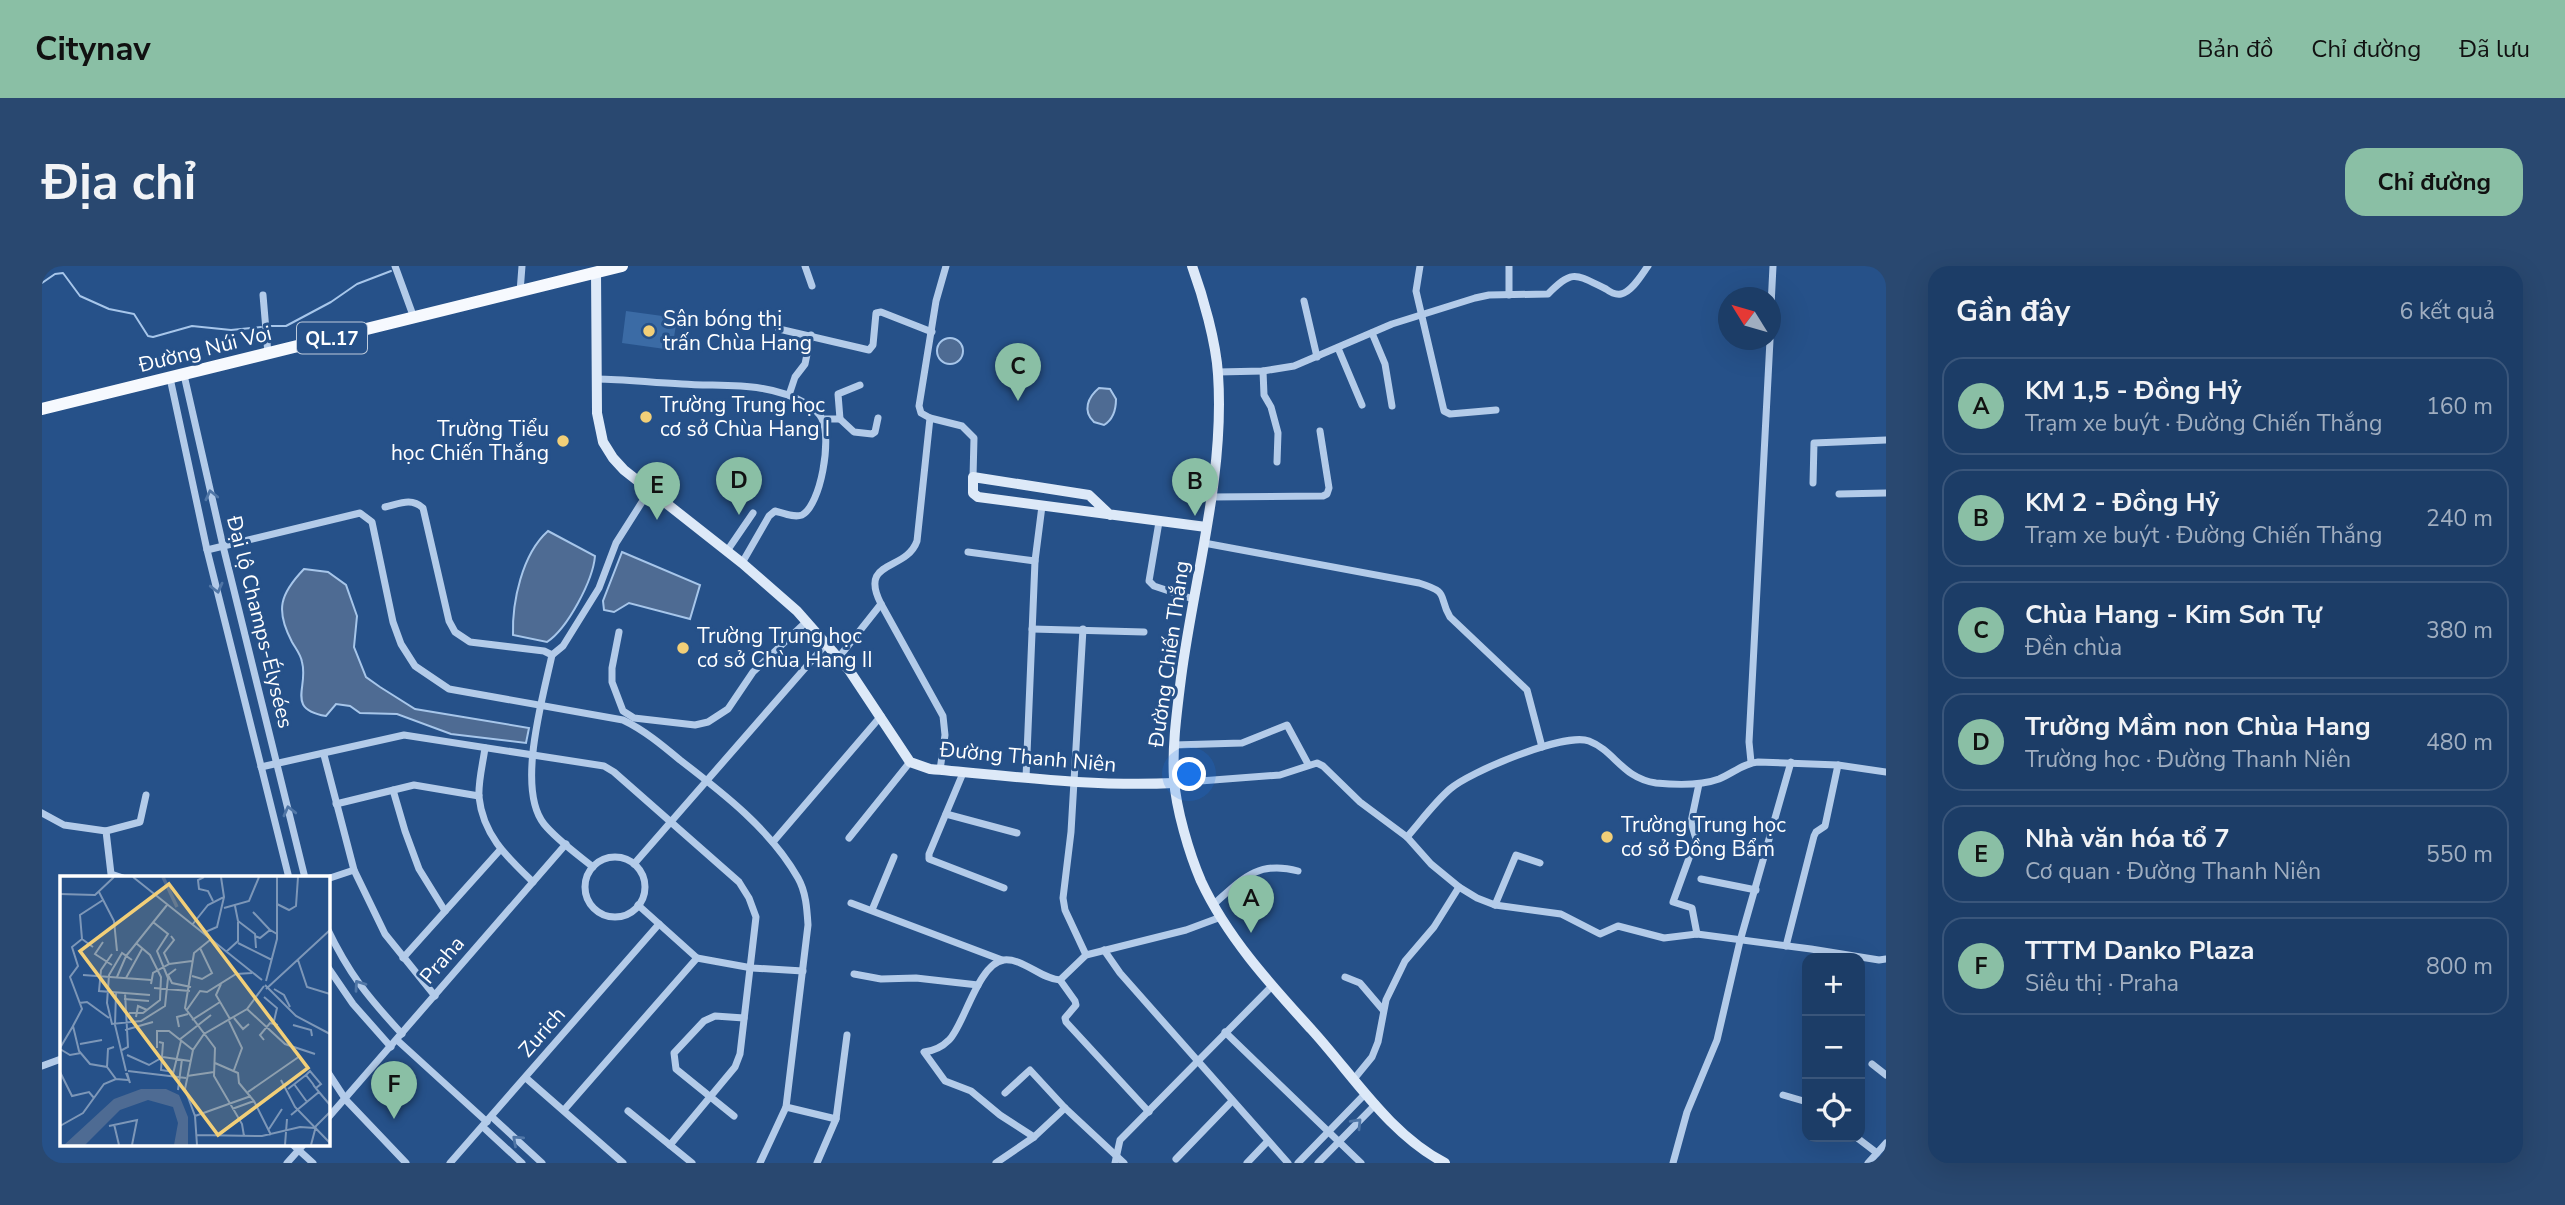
<!DOCTYPE html>
<html lang="vi">
<meta charset="utf-8">
<style>
:root{--surface:#1c3d67;--page:#294870;--text:#f1f3f6;--muted:#a0aec0;--line:#3a567b;--accent:#8abfa5}
body{margin:0;font-family:"Nunito Sans",sans-serif;background:var(--page);color:var(--text)}
.controls{position:absolute;right:21px;bottom:21px;display:grid;overflow:hidden;border-radius:14px;box-shadow:0 7px 28px #0002}
.controls button{width:63px;height:63px;display:grid;place-items:center;padding:0;border:0;border-bottom:2px solid var(--line);background:var(--surface);color:var(--text);font:35px sans-serif}
.compass{position:absolute;left:1676px;top:21px;width:63px;height:63px;border-radius:50%;background:var(--surface);box-shadow:0 7px 28px #0002;rotate:307deg}
.you{position:absolute;left:1148px;top:509px;width:24px;height:24px;margin:-18px;border:5px solid #fff;border-radius:50%;background:#1a73e8;box-shadow:0 0 0 10px #1a73e833}
.badge{display:grid;place-items:center;width:46px;height:46px;border-radius:50%;background:var(--accent);color:#111;font-size:23px;font-weight:700}
.pin{position:absolute;translate:-50% -58px;filter:drop-shadow(0 2px 4px #0008)}
.pin::after{content:'';position:absolute;top:37px;width:24px;height:21px;background:inherit;clip-path:polygon(0 0,100% 0,50% 100%)}
.list{margin:0;padding:0;list-style:none}
h2{display:flex;justify-content:space-between;align-items:center;height:91px;margin:0;padding:0 28px;font-size:30px}
h2 small{font-size:23px;font-weight:400;color:var(--muted)}
.list li{display:grid;grid-template-columns:46px 1fr auto;gap:21px;align-items:center;box-sizing:border-box;height:98px;margin:0 14px 14px;padding:0 14px;border:2px solid var(--line);border-radius:21px}
.list b{display:block;font-size:26px;white-space:nowrap}
.list p{margin:0;font-size:23px;white-space:nowrap;color:var(--muted)}
.list em{font-size:23px;font-style:normal;color:var(--muted)}
.icon{flex:none;width:38px;height:38px;fill:none;stroke:currentColor;stroke-width:2;stroke-linecap:round;stroke-linejoin:round}
.map{position:relative;flex:none;width:1844px;height:897px;overflow:hidden;border-radius:21px}
header{display:flex;align-items:center;gap:42px;box-sizing:border-box;height:98px;padding:0 35px;background:var(--accent);color:#111}
header strong{font-size:33px}
nav{display:flex;gap:38px;margin-inline-start:auto;font-size:24px}
.intro{display:flex;align-items:center;justify-content:space-between;box-sizing:border-box;height:168px;padding:0 42px}
h1{margin:0;font-size:49px}
.button{padding:18px 32px;border-radius:21px;background:var(--accent);color:#111;font-size:24px;font-weight:700}
main{display:flex;gap:42px;padding:0 42px}
aside{flex:1;background:var(--surface);border-radius:21px;box-shadow:0 7px 28px #0002}
.map>svg:first-child{display:block}
.green{fill:#3b6ba5}
.water{fill:#4e6b93;stroke:#a7c6ea;stroke-width:2}
.lines{fill:none;stroke-linecap:round;stroke-linejoin:round}
.stream{stroke:#a7c6ea;stroke-width:2}
.street{stroke:#b3cbe9;stroke-width:7}
.secondary{stroke:#dde9f8;stroke-width:10}
.primary{stroke:#f6f9fe;stroke-width:12}
.oneway{stroke:#5076a6}
.poi-dot{fill:#f2cf78;stroke:#265189;stroke-width:2.5}
.labels{text-anchor:middle;stroke-width:6;stroke-linejoin:round;paint-order:stroke}
.shield{fill:#265189;stroke:#becbdc;stroke-width:2}
.shield-label{font-size:19px;font-weight:bold;fill:#fff}
.poi-label{font-size:21px;fill:#fff;stroke:#265189;text-anchor:start}
.street-label{font-size:21px;fill:#fff;stroke:#265189}
.inset-river{fill:none;stroke:#4e6b93;stroke-width:3.5}
.inset-road{fill:none;stroke:#7d97b8;stroke-width:2}
.view{fill:#f2cf78;fill-opacity:0.15;stroke:#f2cf78;stroke-width:3.5}
.inset-edge{fill:none;stroke:#fff;stroke-width:3.5}
</style>
<header>
<strong>Citynav</strong>
<nav><a>Bản đồ</a><a>Chỉ đường</a><a>Đã lưu</a></nav>
</header>
<div class="intro"><h1>Địa chỉ</h1><a class="button">Chỉ đường</a></div>
<main>
<div class="map">
<svg width="1844" height="897" viewBox="0 0 1844 897">
<rect width="100%" height="100%" fill="#265189"/>
<path class="green" d="M584 45 635 52 630 84 580 77Z"/>
<g class="water">
<circle cx="908" cy="85" r="13"/>
<path d="M1057 122 1068 123 1074 133C1074 143 1072 153 1062 159L1052 156C1040 145 1046 131 1057 122Z"/>
<path d="M506 265 553 290C551 314 526 362 505 376L471 369C470 336 480 288 506 265Z"/>
<path d="M580 286 658 319 648 353 587 337 572 346 562 344 561 335Z"/>
<path d="M262 303 286 306 304 319 315 350 312 381 324 411 338 421 373 443 487 462 484 477 409 468 355 448 318 447 308 440 294 438 284 450C243 443 267 421 260 396 259 389 254 383 250 376 233 344 238 328 262 303Z"/>
</g>
<g class="lines">
<g class="stream">
<path d="M0 17 13 8 21 7 38 30 67 43 92 48 106 70 111 71 150 60 189 64 219 61"/>
<path d="M228 60H244L289 36 315 18 349 5"/>
</g>
<g class="street">
<path d="M353 0 372 52"/>
<path d="M763 0 770 20"/>
<path d="M1378 0 1374 25 1402 145 1408 148 1454 144"/>
<path d="M1467 0V29"/>
<path d="M478 26 480 0"/>
<path d="M221 29 226 88"/>
<path d="M1262 35 1275 91"/>
<path d="M1728 60 1731 0"/>
<path d="M737 63 827 84 831 79 834 47 839 46 890 66"/>
<path d="M1330 67 1343 98 1350 140"/>
<path d="M1296 82 1320 139"/>
<path d="M1221 105 1222 129 1229 141 1236 167 1235 196"/>
<path d="M1176 106 1221 105 1252 100 1350 58 1433 32 1447 29 1506 28C1531 3 1533 8 1564 23 1568 26 1574 29 1579 28 1590 26 1600 8 1606 0"/>
<path d="M142 109 181 280 263 612"/>
<path d="M128 112 165 284 247 612"/>
<path d="M554 113C583 113 611 117 640 118 683 121 726 115 765 138 771 142 778 147 780 153 790 172 779 239 760 249 752 252 741 247 733 245L727 250 700 297"/>
<path d="M747 129 753 111 763 98 769 69"/>
<path d="M888 152 920 160 932 172 931 211"/>
<path d="M781 153H798L796 128 818 119"/>
<path d="M798 153 812 166 830 168 833 166 836 152"/>
<path d="M1771 217 1772 177 1844 174"/>
<path d="M1797 228 1844 227"/>
<path d="M1169 231 1281 230 1285 228 1287 222 1278 165"/>
<path d="M343 241C357 238 369 231 381 242L407 355 413 366 428 376 502 385 510 389C501 431 474 523 502 558 515 574 535 588 551 601"/>
<path d="M1117 256 1107 315 1112 320 1151 333"/>
<path d="M1162 277 1377 317C1409 327 1395 329 1408 351L1485 424 1500 481"/>
<path d="M165 284 318 247 330 256 351 356 359 378 373 400 407 423 581 454C602 464 620 479 638 494 681 527 729 564 756 612 764 626 765 643 766 659L744 841 718 897"/>
<path d="M685 285 711 247"/>
<path d="M926 286 993 295"/>
<path d="M990 363 1102 366"/>
<path d="M1041 363 1029 566 1021 632 1023 644 1044 689"/>
<path d="M577 366 570 402V416L581 445 592 452 653 459 666 456 686 443 711 406 765 355"/>
<path d="M510 389 521 380 557 322 574 277 607 225"/>
<path d="M797 391 839 338"/>
<path d="M1132 479 1200 477 1245 459 1266 498"/>
<path d="M443 482C441 497 436 516 437 531 441 569 465 591 491 616"/>
<path d="M282 489 312 604 343 668 393 730"/>
<path d="M1709 496 1707 476 1728 74"/>
<path d="M219 501 362 469 562 500 572 506 697 616 707 632 714 651 698 788 693 801 628 879"/>
<path d="M898 504 903 469 901 450 839 338C816 293 864 306 875 275L888 152 879 147 877 140 894 35 904 0"/>
<path d="M921 507 887 588V593L962 622"/>
<path d="M984 512 993 295 1000 240"/>
<path d="M1132 517 1238 509 1275 497 1281 500 1318 536 1365 571 1389 598 1417 621 1435 632 1453 639 1519 648 1558 668 1576 660 1622 672 1655 668 1769 683 1837 694 1844 693"/>
<path d="M351 524 363 565 377 603 403 645"/>
<path d="M294 538 372 519 437 530"/>
<path d="M0 547 22 559 64 565 69 608 81 612"/>
<path d="M904 548 975 567"/>
<path d="M64 565 98 556 104 529"/>
<path d="M1365 571C1379 555 1392 537 1408 523 1427 506 1523 466 1547 475 1573 485 1580 512 1614 517 1634 519 1658 520 1677 513 1691 507 1702 497 1716 496L1796 499 1844 506"/>
<path d="M807 572 868 496"/>
<path d="M731 576 839 450"/>
<circle cx="573" cy="621" r="30"/>
<path d="M592 598 785 377"/>
<path d="M285 613 312 604"/>
<path d="M1659 613 1714 624"/>
<path d="M809 637 960 694"/>
<path d="M1172 638C1200 613 1216 594 1256 605"/>
<path d="M596 639 655 692 710 702 761 705"/>
<path d="M1453 639 1474 589 1498 597"/>
<path d="M830 644 852 591"/>
<path d="M285 662C307 708 325 730 360 768"/>
<path d="M1655 668 1650 642 1631 636 1654 573 1649 556 1657 518"/>
<path d="M1744 680 1772 570 1774 566 1783 560 1796 499"/>
<path d="M1062 684 1078 707 1246 897"/>
<path d="M361 692 458 584"/>
<path d="M285 700 311 738 349 781"/>
<path d="M812 708 839 713 874 712 936 719"/>
<path d="M1303 711 1318 717 1341 744"/>
<path d="M1018 714 1033 735 1034 739 1023 752 1024 756 1107 846"/>
<path d="M1183 766 1319 897"/>
<path d="M355 774 445 856"/>
<path d="M1830 798 1844 809"/>
<path d="M0 800 19 793"/>
<path d="M285 805 304 834 364 897"/>
<path d="M484 812 581 897"/>
<path d="M1312 813 1330 791 1336 776 1344 734 1363 695 1392 661 1417 621"/>
<path d="M963 827 988 804 1023 842 1082 897"/>
<path d="M1741 829 1765 836"/>
<path d="M744 841 794 853"/>
<path d="M522 844 655 692"/>
<path d="M586 845 650 897"/>
<path d="M692 850 634 803 632 787 662 755 673 750 702 752"/>
<path d="M450 851 500 897"/>
<path d="M285 853 524 578"/>
<path d="M441 861 480 897"/>
<path d="M992 871 958 849 929 825 903 815 882 786C891 785 900 781 907 774 922 760 936 697 962 694 981 692 999 713 1018 714L1044 689 1144 664 1179 651"/>
<path d="M1814 871 1835 887"/>
<path d="M250 878 271 897"/>
<path d="M1134 893 1190 835"/>
<path d="M245 897 262 878"/>
<path d="M408 897 617 658"/>
<path d="M775 897 794 853 805 769"/>
<path d="M954 897 992 871 1023 842"/>
<path d="M1073 897 1078 874 1229 721"/>
<path d="M1205 897 1225 876"/>
<path d="M1256 897 1323 828"/>
<path d="M1276 897 1334 838"/>
<path d="M1631 897 1645 846 1675 774 1698 675 1749 496"/>
<path d="M1826 897 1844 877"/>
</g>
<g class="secondary">
<path d="M1150 0C1161 30 1174 76 1176 108 1183 210 1152 312 1139 412 1135 445 1130 480 1132 513 1134 543 1147 587 1159 615 1185 671 1228 718 1269 763 1311 809 1347 868 1403 897"/>
<path d="M554 6 555 147 561 176 571 192 582 204 700 297 755 345 807 404 868 496 888 503C969 510 1050 521 1132 517"/>
<path d="M1068 249 1047 229 931 211V227L936 231 1164 261"/>
</g>
<path class="primary" d="M0 143 580 0"/>
</g>
<defs><path id="oneway-chevron" d="M-2-3.5L2.5 0L-2 3.5" fill="none" stroke-width="1.6" stroke-linecap="round" stroke-linejoin="round" transform="scale(1.75)"/></defs>
<g class="oneway">
<use href="#oneway-chevron" transform="translate(169 229) rotate(-103)"/>
<use href="#oneway-chevron" transform="translate(175 322) rotate(76)"/>
<use href="#oneway-chevron" transform="translate(247 545) rotate(-104)"/>
<use href="#oneway-chevron" transform="translate(317 719) rotate(-125)"/>
<use href="#oneway-chevron" transform="translate(1315 857) rotate(-46)"/>
<use href="#oneway-chevron" transform="translate(475 874) rotate(-138)"/>
</g>
<g class="poi-dot">
<circle cx="607" cy="65" r="7"/>
<circle cx="604" cy="151" r="7"/>
<circle cx="521" cy="175" r="7"/>
<circle cx="641" cy="382" r="7"/>
<circle cx="1565" cy="571" r="7"/>
</g>
<g class="labels">
<rect class="shield" x="255" y="56.5" width="70" height="31" rx="5"/>
<g class="shield-label">
<text x="290" y="79">QL.17</text>
</g>
<g class="poi-label">
<text x="621" y="60">Sân bóng thị<tspan x="621" dy="24">trấn Chùa Hang</tspan></text>
<text x="618" y="146">Trường Trung học<tspan x="618" dy="24">cơ sở Chùa Hang I</tspan></text>
<text x="507" y="170" text-anchor="end">Trường Tiểu<tspan x="507" dy="24">học Chiến Thắng</tspan></text>
<text x="655" y="377">Trường Trung học<tspan x="655" dy="24">cơ sở Chùa Hang II</tspan></text>
<text x="1579" y="566">Trường Trung học<tspan x="1579" dy="24">cơ sở Đồng Bẩm</tspan></text>
</g>
<g class="street-label">
<text transform="translate(163 83) rotate(-14)" y="7">Đường Núi Voi</text>
<text transform="translate(218 356) rotate(76)" y="7">Đại lộ Champs-Élysées</text>
<text transform="translate(1127 388) rotate(-82)" y="7">Đường Chiến Thắng</text>
<text transform="translate(986 491) rotate(5)" y="7">Đường Thanh Niên</text>
<text transform="translate(400 694) rotate(-49)" y="7">Praha</text>
<text transform="translate(500 766) rotate(-49)" y="7">Zurich</text>
</g>
</g>
<g transform="translate(18 610)">
<rect width="270" height="270" fill="#265189"/>
<path d="M81 213H106L119 219 128 241V269H114L118 247 113 231 88 224 60 234 25 269H4L54 223Z" fill="#4e6b93"/>
<path class="inset-river" d="M103 1 117 31"/>
<path class="inset-road" d="M73 1 202 104M144 1 138 4 139 13 148 15 153 25M39 16 54 45 57 75M0 18 35 19 54 1M217 28 229 34 236 30 238 1M175 30 178 45 195 58 196 72M164 32 189 25 199 1M193 36 210 54M132 49 148 29 164 21 161 1M143 57 157 51 164 21M195 60 200 62 210 54 217 58M22 63 12 71 18 90 10 101 22 133 13 150 19 175 30 188 47 191 56 203 68 204M150 64 134 77 125 132 155 172 154 200 182 248 184 260M43 66 35 78 52 89M178 67 212 84M33 71 22 63 20 39 43 24M166 76 178 65V46M52 78 41 94 39 115 90 119M72 84 62 77 49 99 47 127 52 148 81 145 105 130 108 102 97 75 108 58 93 46M238 84 247 111 270 118M109 88 132 85M116 93 108 99 112 107 131 111M23 99 91 104M132 100 142 103 152 97 140 72M57 101 66 80 107 29M66 102 82 73M206 105 217 63V1M91 108 93 97 109 88 104 77 114 64 111 60M161 108 156 119 170 143M205 109 236 140 270 158M94 112 130 115M206 113 270 54M214 113 224 119 230 131M56 117 55 149 66 195M204 121 217 132 214 145M64 123 89 125M19 127 27 126 49 142M187 133 225 168 255 178M126 135 140 115 147 116 176 98 192 97M69 137H83L100 124 101 101 90 79 76 67M76 141 78 130 87 134M174 142 183 153 189 148M132 144 160 126M169 145 182 172 174 194M233 149 251 154 252 160M119 151 117 141 128 138M65 154 93 146M119 164 151 139M204 164 200 159 210 147 218 149M99 166 103 167 101 194 114 196M20 168 42 164M0 172 13 150M97 172V155H109L133 174M0 173 10 179 21 177M62 174 68 171 65 117M67 179 89 189 103 181 130 185M155 187 178 197 179 207 194 225 211 259M47 191 48 173 54 171M68 195 126 202M0 196 12 220 29 216 34 222M66 197 70 207 67 197M113 198 121 165M127 200 154 196M221 204 235 231 270 267M234 208 247 226M256 212 261 208 250 195 246 199 253 208 254 210 259 216M228 213 246 199M118 214 122 183M188 216 240 180M172 233 194 225M231 239 259 216 270 229M135 240 191 220M54 248 59 269M0 250 23 237 44 208 56 203M49 250 77 244 72 269M209 253 222 233M137 259 202 260 240 251 255 252M137 269 135 240 125 213 133 174 144 158 187 133 204 110M225 269 227 243M251 269 256 250 270 236"/>
<path class="view" d="M109 8 248 192 158 259 20 75Z"/>
<rect width="270" height="270" class="inset-edge"/>
</g>
</svg>
<div class="controls">
<button>+</button>
<button>−</button>
<button><svg class="icon" aria-label="locate" viewBox="0 0 24 24"><circle cx="12" cy="12" r="6"/><path d="M12 2v4M12 18v4M2 12h4M18 12h4"/></svg></button>
</div>
<svg class="compass" viewBox="-18 -18 36 36"><path d="M0-13l5 13h-10z" fill="#e53935"/><path d="M0 13l5-13h-10z" fill="#a0aec0"/></svg>
<div class="you"></div>
<div class="pin badge" style="left:1209px;top:667px">A</div>
<div class="pin badge" style="left:1153px;top:250px">B</div>
<div class="pin badge" style="left:976px;top:135px">C</div>
<div class="pin badge" style="left:697px;top:249px">D</div>
<div class="pin badge" style="left:615px;top:254px">E</div>
<div class="pin badge" style="left:352px;top:853px">F</div>
</div>
<aside>
<h2>Gần đây<small>6 kết quả</small></h2>
<ul class="list">
<li><span class="badge">A</span><div><b>KM 1,5 - Đồng Hỷ</b><p>Trạm xe buýt · Đường Chiến Thắng</p></div><em>160 m</em></li>
<li><span class="badge">B</span><div><b>KM 2 - Đồng Hỷ</b><p>Trạm xe buýt · Đường Chiến Thắng</p></div><em>240 m</em></li>
<li><span class="badge">C</span><div><b>Chùa Hang - Kim Sơn Tự</b><p>Đền chùa</p></div><em>380 m</em></li>
<li><span class="badge">D</span><div><b>Trường Mầm non Chùa Hang</b><p>Trường học · Đường Thanh Niên</p></div><em>480 m</em></li>
<li><span class="badge">E</span><div><b>Nhà văn hóa tổ 7</b><p>Cơ quan · Đường Thanh Niên</p></div><em>550 m</em></li>
<li><span class="badge">F</span><div><b>TTTM Danko Plaza</b><p>Siêu thị · Praha</p></div><em>800 m</em></li>
</ul>
</aside>
</main>
